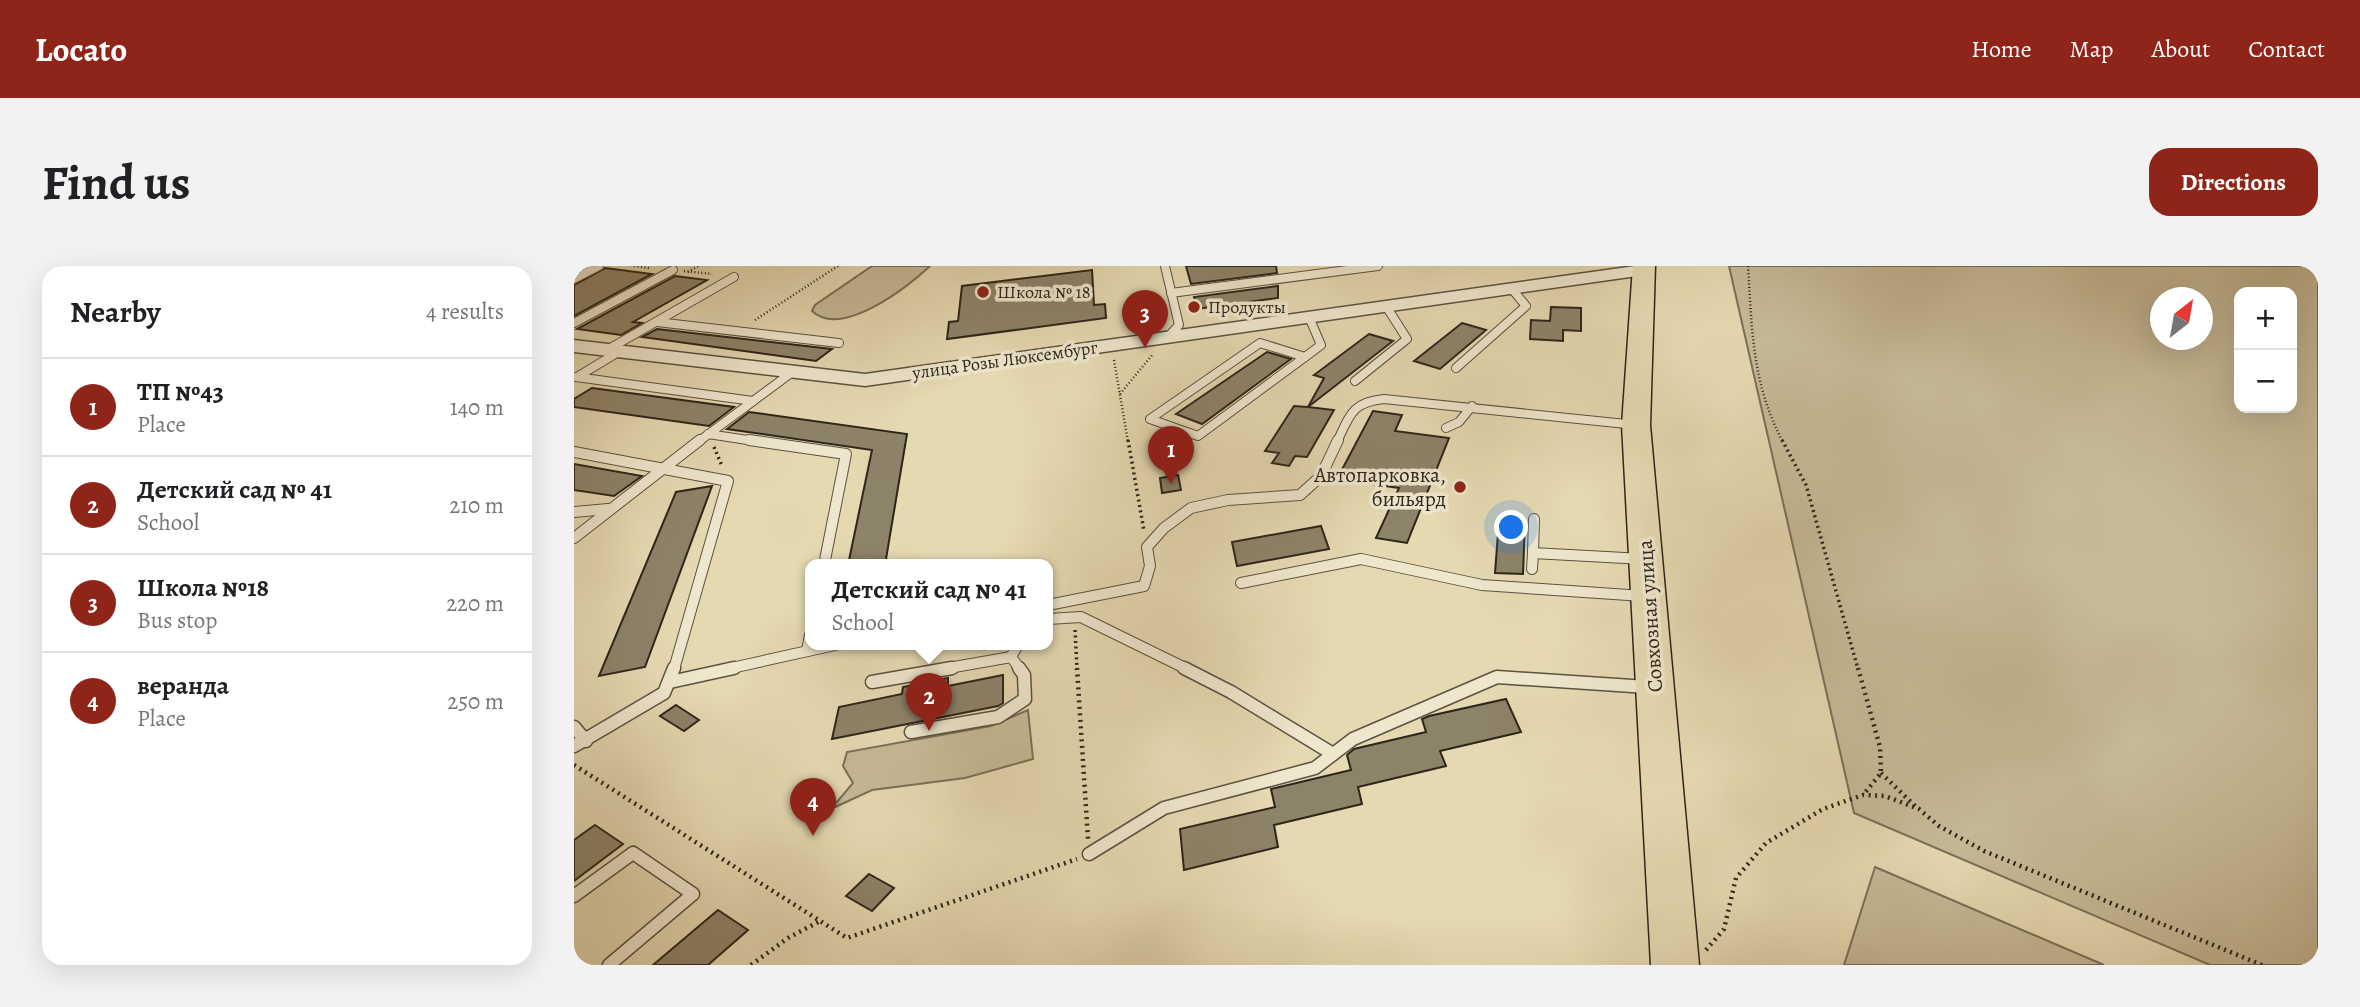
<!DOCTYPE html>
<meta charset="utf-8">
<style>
:root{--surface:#fff;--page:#f2f2f2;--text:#202124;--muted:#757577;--line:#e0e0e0;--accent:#8f2418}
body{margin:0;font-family:Alegreya,serif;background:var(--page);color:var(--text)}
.controls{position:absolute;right:21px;top:21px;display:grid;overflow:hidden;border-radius:14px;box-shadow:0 7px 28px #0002}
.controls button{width:63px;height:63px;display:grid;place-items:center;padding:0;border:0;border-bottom:2px solid var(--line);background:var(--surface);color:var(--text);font:35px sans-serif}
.compass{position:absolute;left:1576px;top:21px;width:63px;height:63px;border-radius:50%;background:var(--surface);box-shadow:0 7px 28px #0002;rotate:31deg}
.you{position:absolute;left:938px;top:262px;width:24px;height:24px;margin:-18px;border:5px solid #fff;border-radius:50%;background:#1a73e8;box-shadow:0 0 0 10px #1a73e833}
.badge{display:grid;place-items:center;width:46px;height:46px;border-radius:50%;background:var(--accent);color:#fff;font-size:23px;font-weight:700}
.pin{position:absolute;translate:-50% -58px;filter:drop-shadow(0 2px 4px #0008)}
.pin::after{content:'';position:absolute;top:37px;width:24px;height:21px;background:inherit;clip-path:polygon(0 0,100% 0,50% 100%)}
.popup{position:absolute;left:231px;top:293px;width:248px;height:91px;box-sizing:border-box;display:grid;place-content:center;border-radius:14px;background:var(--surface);filter:drop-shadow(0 2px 5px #0005);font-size:23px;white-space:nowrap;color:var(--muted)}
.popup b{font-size:26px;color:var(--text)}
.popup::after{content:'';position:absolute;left:50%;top:100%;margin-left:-14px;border:14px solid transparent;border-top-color:var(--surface)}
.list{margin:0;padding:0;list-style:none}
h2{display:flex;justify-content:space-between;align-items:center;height:91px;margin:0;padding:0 28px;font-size:30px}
h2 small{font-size:23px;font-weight:400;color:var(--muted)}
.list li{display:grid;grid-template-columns:46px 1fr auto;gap:21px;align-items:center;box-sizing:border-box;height:98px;padding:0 28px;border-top:2px solid var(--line)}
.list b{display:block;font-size:26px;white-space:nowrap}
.list p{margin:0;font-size:23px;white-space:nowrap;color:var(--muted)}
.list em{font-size:23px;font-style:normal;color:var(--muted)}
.map{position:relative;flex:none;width:1744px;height:699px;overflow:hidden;border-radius:21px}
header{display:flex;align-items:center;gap:42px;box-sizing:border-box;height:98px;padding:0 35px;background:var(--accent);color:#fff}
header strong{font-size:33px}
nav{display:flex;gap:38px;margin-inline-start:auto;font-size:24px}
.intro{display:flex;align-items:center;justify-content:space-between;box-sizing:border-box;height:168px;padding:0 42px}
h1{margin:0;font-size:49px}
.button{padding:18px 32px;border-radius:21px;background:var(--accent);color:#fff;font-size:24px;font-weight:700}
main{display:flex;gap:42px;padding:0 42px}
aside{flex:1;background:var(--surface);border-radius:21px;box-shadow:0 7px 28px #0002}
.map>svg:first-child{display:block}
.green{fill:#c6ba98;stroke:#7a7059;stroke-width:2;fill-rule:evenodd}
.building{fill:#8d8369;stroke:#2d251a;stroke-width:2}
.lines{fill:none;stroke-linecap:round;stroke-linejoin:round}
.service-far2-casing{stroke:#5b5240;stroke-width:10}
.service-far1-casing{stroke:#5b5240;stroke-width:12}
.service-casing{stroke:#5b5240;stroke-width:15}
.tertiary-casing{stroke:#5b5240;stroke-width:3}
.primary-casing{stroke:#2d251a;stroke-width:3}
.path-far2{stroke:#2d251a;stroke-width:2.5;stroke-dasharray:1 2.5;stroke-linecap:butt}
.path-far1{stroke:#2d251a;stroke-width:3.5;stroke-dasharray:2 3.5;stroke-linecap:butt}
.path{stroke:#2d251a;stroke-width:4.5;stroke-dasharray:2 4.5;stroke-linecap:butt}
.service-far2{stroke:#eee6cd;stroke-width:8}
.service-far1{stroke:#eee6cd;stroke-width:10}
.service{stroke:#eee6cd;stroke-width:12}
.tertiary{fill:#eee6cd;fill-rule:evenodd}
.primary{fill:#e5d9b2;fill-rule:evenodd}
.poi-dot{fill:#8f2418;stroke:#eee6cd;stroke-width:2.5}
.labels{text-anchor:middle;stroke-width:7;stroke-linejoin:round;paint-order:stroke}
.far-poi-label{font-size:18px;fill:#2d251a;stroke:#eee6cd;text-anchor:start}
.far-street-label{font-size:18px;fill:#2d251a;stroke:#eee6cd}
.poi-label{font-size:21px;fill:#2d251a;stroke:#eee6cd;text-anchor:end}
.street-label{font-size:21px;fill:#2d251a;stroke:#eee6cd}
</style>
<header>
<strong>Locato</strong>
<nav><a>Home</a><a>Map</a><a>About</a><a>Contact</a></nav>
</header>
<div class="intro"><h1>Find us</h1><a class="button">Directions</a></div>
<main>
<aside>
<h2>Nearby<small>4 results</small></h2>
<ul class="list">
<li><span class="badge">1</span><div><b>ТП №43</b><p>Place</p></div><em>140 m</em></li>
<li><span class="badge">2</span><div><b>Детский сад № 41</b><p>School</p></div><em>210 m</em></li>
<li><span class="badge">3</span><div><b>Школа №18</b><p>Bus stop</p></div><em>220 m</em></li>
<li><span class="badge">4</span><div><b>веранда</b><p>Place</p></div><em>250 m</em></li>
</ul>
</aside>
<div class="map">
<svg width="1744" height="699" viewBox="0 0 1744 699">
<rect width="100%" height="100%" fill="#e5d9b2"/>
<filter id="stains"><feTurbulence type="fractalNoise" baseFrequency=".00286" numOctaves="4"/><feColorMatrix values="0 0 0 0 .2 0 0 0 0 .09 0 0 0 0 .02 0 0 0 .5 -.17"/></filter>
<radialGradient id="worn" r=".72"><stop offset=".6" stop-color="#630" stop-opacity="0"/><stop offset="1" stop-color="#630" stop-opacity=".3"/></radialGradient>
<g class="green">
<path d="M298 0H356C334 21 267 73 238 45L241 39Z"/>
<path d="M1155 0H1744V699H1636L1280 547ZM1718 26V142H1665V26ZM1587 32H1629V74H1587Z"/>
<path d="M454 444 459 493 391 512 298 524 257 543 279 517 269 500 273 486 417 460Z"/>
<path d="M1301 601 1530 699H1270Z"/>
</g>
<g class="building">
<path d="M612 0H702L703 7 617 18Z"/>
<path d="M31 2 78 8 0 50V19Z"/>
<path d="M518 4 520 39 531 38 532 52 373 73 375 56 384 55 388 20Z"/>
<path d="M101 10 133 14 59 56 68 57 47 69 3 63Z"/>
<path d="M704 20V32L623 43 620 31Z"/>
<path d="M977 41 1007 42V65L989 64V75L956 73 957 54 976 55Z"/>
<path d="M888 57 912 64 866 103 840 95Z"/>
<path d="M83 63 258 83 242 95 68 71Z"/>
<path d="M795 68 819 75 734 141 760 144 733 191 721 190 715 200 698 197 705 187 691 185 720 140 734 141 750 112 740 109Z"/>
<path d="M693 86 717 93 628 158 602 148Z"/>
<path d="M18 122 160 141 135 160 0 141V133Z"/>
<path d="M799 145 828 149 821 165 875 172 833 277 802 272 825 222 763 213Z"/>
<path d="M175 146 333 168 311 299H274L298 184 153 163Z"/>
<path d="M0 198 68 210 40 230 0 224Z"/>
<path d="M604 209 607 224 588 227 586 212Z"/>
<path d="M138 220 71 401 25 410 102 226Z"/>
<path d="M925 254 951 255 949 308 921 307Z"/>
<path d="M747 260 755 283 663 300 658 276Z"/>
<path d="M429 409V437L424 440 258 473 265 441 328 428 329 421 374 412V420Z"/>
<path d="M932 433 947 466 866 485 872 500 784 521 788 538 700 559 704 581 610 604 606 563 701 541 697 523 777 504 773 489 780 483 852 466 848 453 855 450Z"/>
<path d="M102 439 125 454 110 465 86 450Z"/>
<path d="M21 559 49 578 0 615V574Z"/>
<path d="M295 608 320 622 298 645 272 630Z"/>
<path d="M144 644 174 664 134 699H79Z"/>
</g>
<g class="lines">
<defs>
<g id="service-far2">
<path d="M591 0 605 59 594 71"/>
<path d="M0 13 25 0"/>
<path d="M597 27 804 0"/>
<path d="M83 56 265 77"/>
<path d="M0 57 99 4"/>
<path d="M686 77 731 91 624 170 576 153Z"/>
<path d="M33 84 160 11"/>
<path d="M731 91 747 79 735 51"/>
<path d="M882 102 952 40 938 23"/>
<path d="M2 111 179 135"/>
<path d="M3 111 46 85"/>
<path d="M781 115 833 73 812 40"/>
<path d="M872 162 885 156 898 140"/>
<path d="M134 168 187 176"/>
<path d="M124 176 217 107"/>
<path d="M763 176C776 149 778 136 810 133L1062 159"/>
</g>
<g id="service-far1">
<path d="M175 174 272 188 250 299"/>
<path d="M0 186 154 215 100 403"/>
<path d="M0 246 34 243"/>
<path d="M960 253 959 287 1069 293"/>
<path d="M0 272 126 174"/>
<path d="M958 303 959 287"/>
<path d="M667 317 787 293 908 319 1069 330"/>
<path d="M474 339 570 320 576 300 573 281 590 262 617 242 654 234 726 229 747 210 764 174"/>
<path d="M474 353 507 351 613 403"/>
<path d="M444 379 437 391 446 403"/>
<path d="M233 385 236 369"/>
<path d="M153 403 261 379"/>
<path d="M369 403 437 391"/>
</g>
<g id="service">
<path d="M610 402 657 426 759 488"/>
<path d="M96 416 160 402"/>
<path d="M298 416 378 402"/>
<path d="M0 461 12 475"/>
<path d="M337 466 424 451 451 433 450 409 445 402"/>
<path d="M0 480 90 427 100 402"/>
<path d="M515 588 590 542 741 502 779 473 923 411 1073 421"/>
<path d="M0 630 59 587 119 628 35 699"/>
</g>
<path id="tertiary" d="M1061 0H1075L1079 4 1070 9 291 120 0 86V74L291 108Z"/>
<path id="primary" d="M1059 0H1081L1076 159 1125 699H1077L1048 159Z"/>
</defs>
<use href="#service-far2" class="service-far2-casing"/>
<use href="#service-far1" class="service-far1-casing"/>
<use href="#service" class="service-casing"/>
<use href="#tertiary" class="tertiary-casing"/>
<use href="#primary" class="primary-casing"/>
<g class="path-far2">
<path d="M60 0 75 2"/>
<path d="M1174 0C1178 64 1178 118 1209 176"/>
<path d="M110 5 138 8"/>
<path d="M114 6 124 0"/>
<path d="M181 54 264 0"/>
<path d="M540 94 554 176"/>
<path d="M546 128 579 88"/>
</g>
<g class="path-far1">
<path d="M554 174 570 265"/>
<path d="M1208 174 1232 219 1284 403"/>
<path d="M140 181 148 200"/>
<path d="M501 364 503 403"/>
</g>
<g class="path">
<path d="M503 402 514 573"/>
<path d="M1284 402 1306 481 1307 507 1289 529"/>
<path d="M0 499 273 672 503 593"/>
<path d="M1307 507 1341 540"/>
<path d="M1132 684 1150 663 1162 612 1192 577 1249 543 1289 529 1311 530 1345 543 1365 560 1410 585 1688 699"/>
<path d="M177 699 214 672 246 655"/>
</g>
<use href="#service-far2" class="service-far2"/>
<use href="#service-far1" class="service-far1"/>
<use href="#service" class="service"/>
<use href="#tertiary" class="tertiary"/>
<use href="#primary" class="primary"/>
</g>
<g class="poi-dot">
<circle cx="409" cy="26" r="7"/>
<circle cx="620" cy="41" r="7"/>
<circle cx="886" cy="221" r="7"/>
</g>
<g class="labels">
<g class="far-poi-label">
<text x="423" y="32">Школа № 18</text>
<text x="634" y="47">Продукты</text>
</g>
<g class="far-street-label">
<text transform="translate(431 94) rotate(-8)" y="6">улица Розы Люксембург</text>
</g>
<g class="poi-label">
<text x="872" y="216">Автопарковка,<tspan x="872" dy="24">бильярд</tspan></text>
</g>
<g class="street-label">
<text transform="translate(1076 350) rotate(-94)" y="7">Совхозная улица</text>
</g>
</g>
<rect width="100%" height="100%" filter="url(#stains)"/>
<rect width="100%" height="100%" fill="url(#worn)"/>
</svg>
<div class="controls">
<button>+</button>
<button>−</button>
</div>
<svg class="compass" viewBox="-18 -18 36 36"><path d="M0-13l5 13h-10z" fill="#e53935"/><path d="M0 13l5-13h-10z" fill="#757577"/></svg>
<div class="you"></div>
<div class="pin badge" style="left:597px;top:218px">1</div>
<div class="pin badge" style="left:355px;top:465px">2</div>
<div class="popup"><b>Детский сад № 41</b>School</div>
<div class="pin badge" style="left:571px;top:82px">3</div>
<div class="pin badge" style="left:239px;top:570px">4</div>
</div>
</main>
